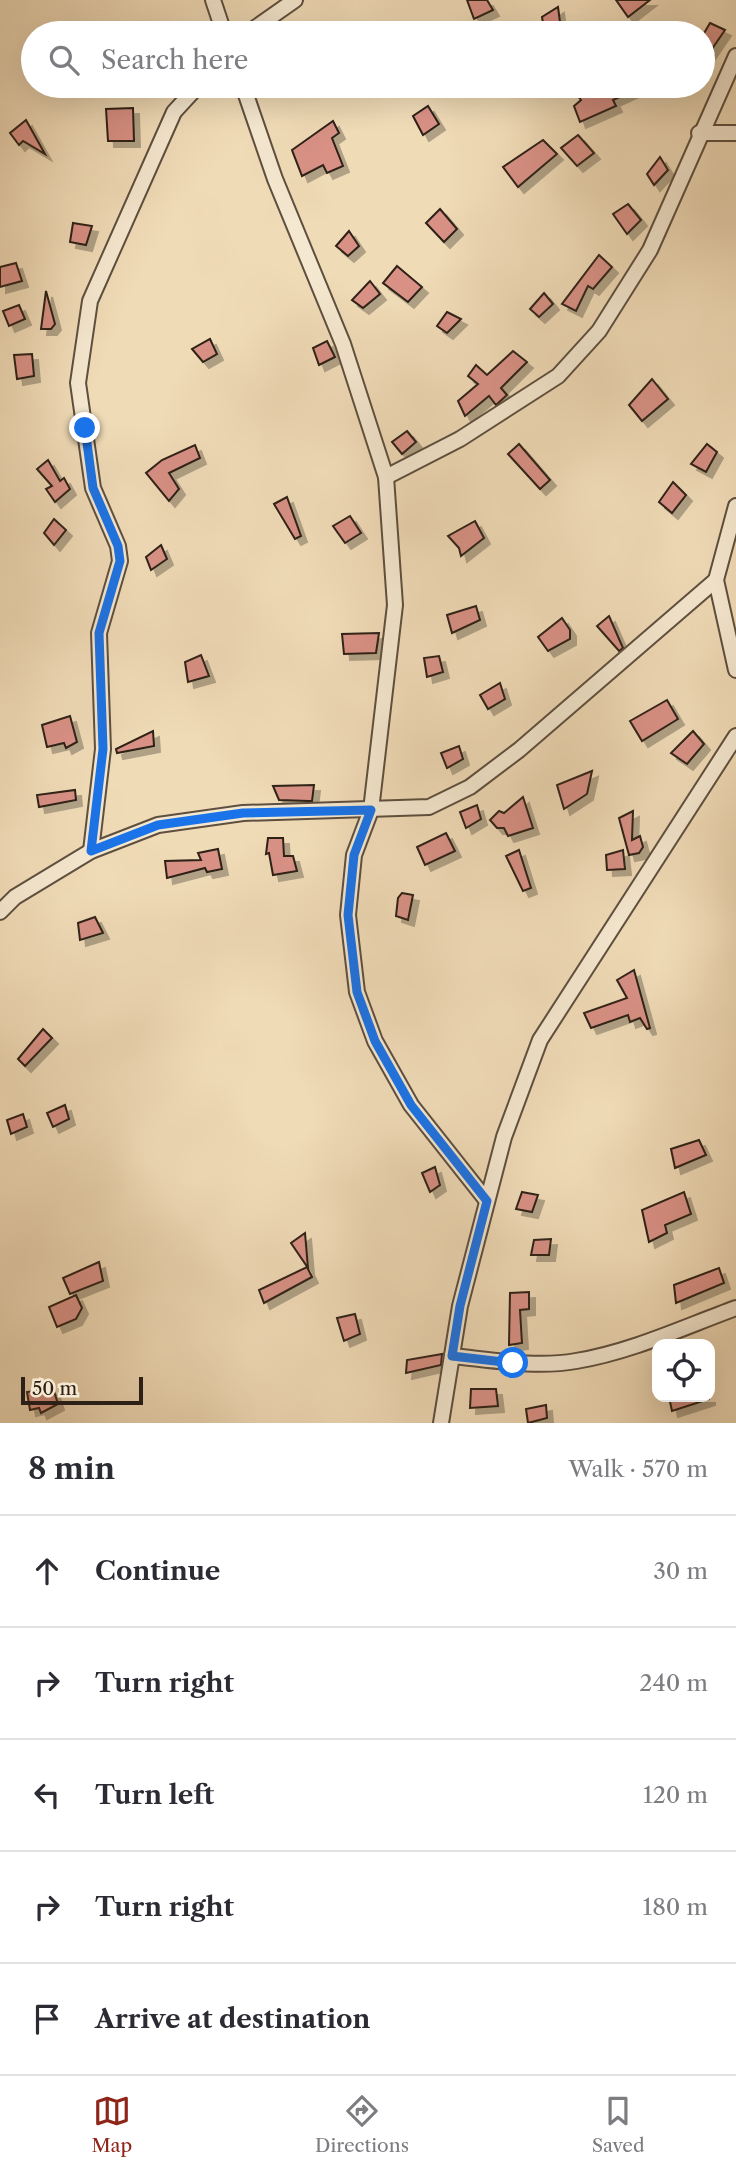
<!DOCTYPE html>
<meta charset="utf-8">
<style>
:root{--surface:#fff;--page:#f7f7f7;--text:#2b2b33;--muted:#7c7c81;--line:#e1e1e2;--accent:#8f2418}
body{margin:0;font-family:"Libre Caslon Text",serif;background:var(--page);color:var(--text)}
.controls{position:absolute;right:21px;bottom:21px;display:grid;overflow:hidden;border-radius:14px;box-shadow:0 7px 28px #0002}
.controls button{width:63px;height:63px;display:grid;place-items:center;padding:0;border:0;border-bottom:2px solid var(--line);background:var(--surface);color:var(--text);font:35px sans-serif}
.scale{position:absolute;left:21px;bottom:18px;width:122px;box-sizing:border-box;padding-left:7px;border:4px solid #2d2017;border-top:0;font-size:19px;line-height:24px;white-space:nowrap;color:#2d2017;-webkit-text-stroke:5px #f5e8d0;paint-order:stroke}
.stop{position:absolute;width:21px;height:21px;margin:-16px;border:5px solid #1a73e8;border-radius:50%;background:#fff}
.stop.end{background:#1a73e8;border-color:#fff;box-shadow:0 2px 7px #0008}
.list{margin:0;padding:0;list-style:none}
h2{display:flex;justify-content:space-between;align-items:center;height:91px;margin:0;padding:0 28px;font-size:30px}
h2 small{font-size:23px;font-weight:400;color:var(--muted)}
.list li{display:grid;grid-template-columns:46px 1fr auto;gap:21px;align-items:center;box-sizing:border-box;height:112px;padding:0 28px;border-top:2px solid var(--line)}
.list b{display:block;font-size:26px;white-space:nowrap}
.list em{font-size:23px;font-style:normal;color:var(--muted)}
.icon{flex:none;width:38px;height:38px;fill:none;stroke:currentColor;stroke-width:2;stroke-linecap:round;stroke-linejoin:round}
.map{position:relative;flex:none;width:736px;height:1423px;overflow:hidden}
.search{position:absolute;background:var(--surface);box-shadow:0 7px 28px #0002;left:21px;right:21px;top:21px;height:77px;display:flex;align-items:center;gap:18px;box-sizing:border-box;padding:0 24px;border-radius:38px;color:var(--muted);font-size:26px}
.sheet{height:651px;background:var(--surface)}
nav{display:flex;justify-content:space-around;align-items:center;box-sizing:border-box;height:98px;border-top:2px solid var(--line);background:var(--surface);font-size:19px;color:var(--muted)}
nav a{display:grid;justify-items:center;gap:4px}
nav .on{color:var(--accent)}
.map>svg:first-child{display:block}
.building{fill:#d99186;stroke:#2d2017;stroke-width:2;filter:url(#shadow)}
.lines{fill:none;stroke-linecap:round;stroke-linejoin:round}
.minor-casing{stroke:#5e4f3f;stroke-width:18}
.minor{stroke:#f5e8d0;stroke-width:14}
.route{stroke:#1a73e8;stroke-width:9}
</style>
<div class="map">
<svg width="736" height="1423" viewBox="0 0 736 1423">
<defs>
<filter id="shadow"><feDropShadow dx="6" dy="6" stdDeviation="0" flood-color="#0004"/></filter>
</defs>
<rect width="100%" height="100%" fill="#f0dbb7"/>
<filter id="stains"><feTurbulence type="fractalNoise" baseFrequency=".00286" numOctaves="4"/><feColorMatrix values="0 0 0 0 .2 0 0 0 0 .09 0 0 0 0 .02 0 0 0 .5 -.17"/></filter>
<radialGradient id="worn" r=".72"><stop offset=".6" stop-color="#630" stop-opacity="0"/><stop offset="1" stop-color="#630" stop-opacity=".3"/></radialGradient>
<g class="building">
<path d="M467 0H487L493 10 474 19Z"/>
<path d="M616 0H650L628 17Z"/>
<path d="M558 7 560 22 544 30 542 17Z"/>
<path d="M710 23 725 30 703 62V35Z"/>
<path d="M585 86H644L613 100 616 106 580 122 574 106 581 100 573 90Z"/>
<path d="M428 106 439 124 423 135 413 116Z"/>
<path d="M133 108 134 141H108L106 109Z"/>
<path d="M26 120 45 154 23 141 19 145 10 133Z"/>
<path d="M333 121 339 133 332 138 343 166 327 173 323 165 302 176 292 150Z"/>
<path d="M578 135 594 153 577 166 561 148Z"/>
<path d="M543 140 557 154 518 187 503 167Z"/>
<path d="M660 157 668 170 654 185 647 174Z"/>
<path d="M628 204 641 220 627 234 613 214Z"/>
<path d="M440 209 457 229 444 242 426 223Z"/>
<path d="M73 223 92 226 86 245 70 242Z"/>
<path d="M349 231 359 246 348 256 336 246Z"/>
<path d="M599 255 612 267 593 289 588 286 576 311 562 304Z"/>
<path d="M16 263 22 281 0 287V267Z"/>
<path d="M397 266 422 287 408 302 383 283Z"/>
<path d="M370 281 380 294 363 308 352 300Z"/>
<path d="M46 291 55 324 51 329H41Z"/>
<path d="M544 293 553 304 539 317 530 309Z"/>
<path d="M19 305 25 319 9 326 3 311Z"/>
<path d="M447 312 461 319 447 333 437 326Z"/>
<path d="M210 339 217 354 203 362 192 349Z"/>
<path d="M327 341 335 357 319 365 313 348Z"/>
<path d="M513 351 527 362 501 388 507 395 496 405 489 396 465 416 458 401 478 384 468 376 476 365 487 375Z"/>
<path d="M32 354 34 376 17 379 14 355Z"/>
<path d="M652 379 668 399 642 421 629 405Z"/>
<path d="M407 431 416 442 402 454 392 442Z"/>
<path d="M519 444 550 480 540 489 508 454Z"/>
<path d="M707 444 717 452 706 472 691 464Z"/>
<path d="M195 445 200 458 169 473 179 489 169 501 146 473 162 460Z"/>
<path d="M48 460 60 481 64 478 70 489 55 502 46 489 52 486 37 469Z"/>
<path d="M673 482 686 495 672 513 659 502Z"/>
<path d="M287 497 301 536 295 539 274 504Z"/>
<path d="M350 516 361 533 345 543 333 526Z"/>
<path d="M54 519 66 530 54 545 44 533Z"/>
<path d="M475 521 484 538 461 556 459 548 448 536Z"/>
<path d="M161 545 167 559 151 570 146 557Z"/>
<path d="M476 606 480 620 452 633 447 615Z"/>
<path d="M609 616 623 648 619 651 597 626Z"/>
<path d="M562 618 570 630V639L548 651 538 637Z"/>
<path d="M379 633 376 653 344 654 342 634Z"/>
<path d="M201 655 209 676 188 682 185 662Z"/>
<path d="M439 656 443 672 427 677 424 658Z"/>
<path d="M500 683 505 699 488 709 480 695Z"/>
<path d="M667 700 678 719 642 741 630 721Z"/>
<path d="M70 716 77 742 66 748 64 743 47 747 42 725Z"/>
<path d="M153 731 154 746 117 753 116 749Z"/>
<path d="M693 731 704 744 687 764 671 753Z"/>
<path d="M459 746 463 759 447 768 441 753Z"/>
<path d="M592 771 587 794 564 809 557 785Z"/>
<path d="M314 785 312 801H309L279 800 273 786Z"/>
<path d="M75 790 76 800 39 807 37 795Z"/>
<path d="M523 797 533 828 508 836 504 828H497L490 820 499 811 504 813Z"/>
<path d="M477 805 481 819 466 828 460 812Z"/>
<path d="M633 811 632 840 640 836 643 847 639 853 629 855 619 818Z"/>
<path d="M446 833 455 851 425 865 417 847Z"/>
<path d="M268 838H283L284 856H293L297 871 273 875 269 853 266 854Z"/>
<path d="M218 849 222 869 207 872 205 868 167 878 165 861 201 860 198 853Z"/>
<path d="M519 850 531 888 523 891 506 856Z"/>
<path d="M623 850 625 869 607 870 606 855Z"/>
<path d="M402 893 413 895 408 920 396 916 398 898Z"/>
<path d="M95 917 103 933 80 940 78 923Z"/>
<path d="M634 970 650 1028 647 1029 640 1018 630 1022 628 1015 591 1028 584 1013 627 998 617 980Z"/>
<path d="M43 1029 52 1038 25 1066 18 1059Z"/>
<path d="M65 1105 69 1119 53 1127 47 1113Z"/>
<path d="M23 1114 27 1127 11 1134 7 1120Z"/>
<path d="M699 1140 706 1155 675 1168 671 1149Z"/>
<path d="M435 1167 440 1185 430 1192 422 1173Z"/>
<path d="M522 1192 538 1195 532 1212 516 1209Z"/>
<path d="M684 1192 691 1214 665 1225 667 1233 649 1242 642 1210Z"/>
<path d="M305 1233 308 1268 291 1243Z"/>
<path d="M551 1239 549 1255H531L534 1240Z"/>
<path d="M99 1262 103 1281 70 1294 63 1278Z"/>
<path d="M307 1267 312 1277 264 1303 259 1290Z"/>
<path d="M719 1268 724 1283 676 1303 674 1285Z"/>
<path d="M529 1292V1309L520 1310 522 1343 509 1345 510 1293Z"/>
<path d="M76 1295 82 1308 76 1319 57 1327 49 1307Z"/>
<path d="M355 1314 360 1334 344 1341 337 1318Z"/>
<path d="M442 1354 441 1365 406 1373 407 1360Z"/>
<path d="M53 1388 58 1404 41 1413 39 1408 30 1410 27 1392Z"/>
<path d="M471 1389H496L498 1406 470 1408Z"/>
<path d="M669 1397H709V1399L672 1411Z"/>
<path d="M546 1405 547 1418 528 1423 526 1409Z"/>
</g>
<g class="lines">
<defs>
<g id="minor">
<path d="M213 0 224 33"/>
<path d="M248 33 295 0"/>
<path d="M243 86 275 179 343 344 386 477 395 605 371 810 354 855 348 915 357 992 375 1041 411 1105 487 1201"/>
<path d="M699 133H736"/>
<path d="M386 477 460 439 558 376 599 331 650 250 736 56"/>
<path d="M736 506 716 580 736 670"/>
<path d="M91 851 103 749 99 633 120 561 118 546 93 488 78 383 90 301 174 112 198 86"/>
<path d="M0 912 15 897 91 851 158 825 243 813 429 807 470 787 519 750 716 580"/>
<path d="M452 1356C492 1360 536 1368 576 1361 631 1352 684 1327 736 1308"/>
<path d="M441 1423 460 1306 504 1137 540 1040 736 736"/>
</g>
</defs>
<use href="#minor" class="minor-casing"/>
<use href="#minor" class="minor"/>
</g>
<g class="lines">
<path class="route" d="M85 428 93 488 118 546 120 561 99 633 103 749 91 851 158 825 243 813 371 810 354 855 348 915 357 992 375 1041 411 1105 487 1201 460 1306 452 1356 513 1363"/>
</g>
<rect width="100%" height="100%" filter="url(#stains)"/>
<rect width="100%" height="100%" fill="url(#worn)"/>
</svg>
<div class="controls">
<button><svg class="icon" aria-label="locate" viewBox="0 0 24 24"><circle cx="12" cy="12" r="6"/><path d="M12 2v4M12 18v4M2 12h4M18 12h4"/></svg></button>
</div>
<div class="scale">50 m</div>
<div class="stop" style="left:513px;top:1363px"></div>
<div class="stop end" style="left:85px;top:428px"></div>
<div class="search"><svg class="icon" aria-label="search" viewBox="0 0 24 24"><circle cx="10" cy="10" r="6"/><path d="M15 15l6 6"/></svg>Search here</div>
</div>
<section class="sheet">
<h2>8 min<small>Walk · 570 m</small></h2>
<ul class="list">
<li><svg class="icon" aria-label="ahead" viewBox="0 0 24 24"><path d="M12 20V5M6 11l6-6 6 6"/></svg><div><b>Continue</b></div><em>30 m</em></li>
<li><svg class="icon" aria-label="right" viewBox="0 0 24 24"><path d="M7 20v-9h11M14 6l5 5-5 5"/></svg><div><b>Turn right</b></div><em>240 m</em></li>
<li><svg class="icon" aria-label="left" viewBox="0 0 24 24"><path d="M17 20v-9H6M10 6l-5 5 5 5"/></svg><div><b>Turn left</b></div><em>120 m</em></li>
<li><svg class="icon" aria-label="right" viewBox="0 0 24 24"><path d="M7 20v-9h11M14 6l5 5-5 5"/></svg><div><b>Turn right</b></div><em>180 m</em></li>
<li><svg class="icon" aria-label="arrive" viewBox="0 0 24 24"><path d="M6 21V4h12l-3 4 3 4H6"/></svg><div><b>Arrive at destination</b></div></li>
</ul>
</section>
<nav>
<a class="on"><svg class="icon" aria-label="map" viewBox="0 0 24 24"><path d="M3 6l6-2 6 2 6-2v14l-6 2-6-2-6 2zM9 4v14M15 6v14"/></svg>Map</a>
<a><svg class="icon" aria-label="directions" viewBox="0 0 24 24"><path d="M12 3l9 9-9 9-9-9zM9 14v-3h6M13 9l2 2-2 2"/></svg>Directions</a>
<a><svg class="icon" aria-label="saved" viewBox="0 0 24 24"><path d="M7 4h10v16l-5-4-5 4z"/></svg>Saved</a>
</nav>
